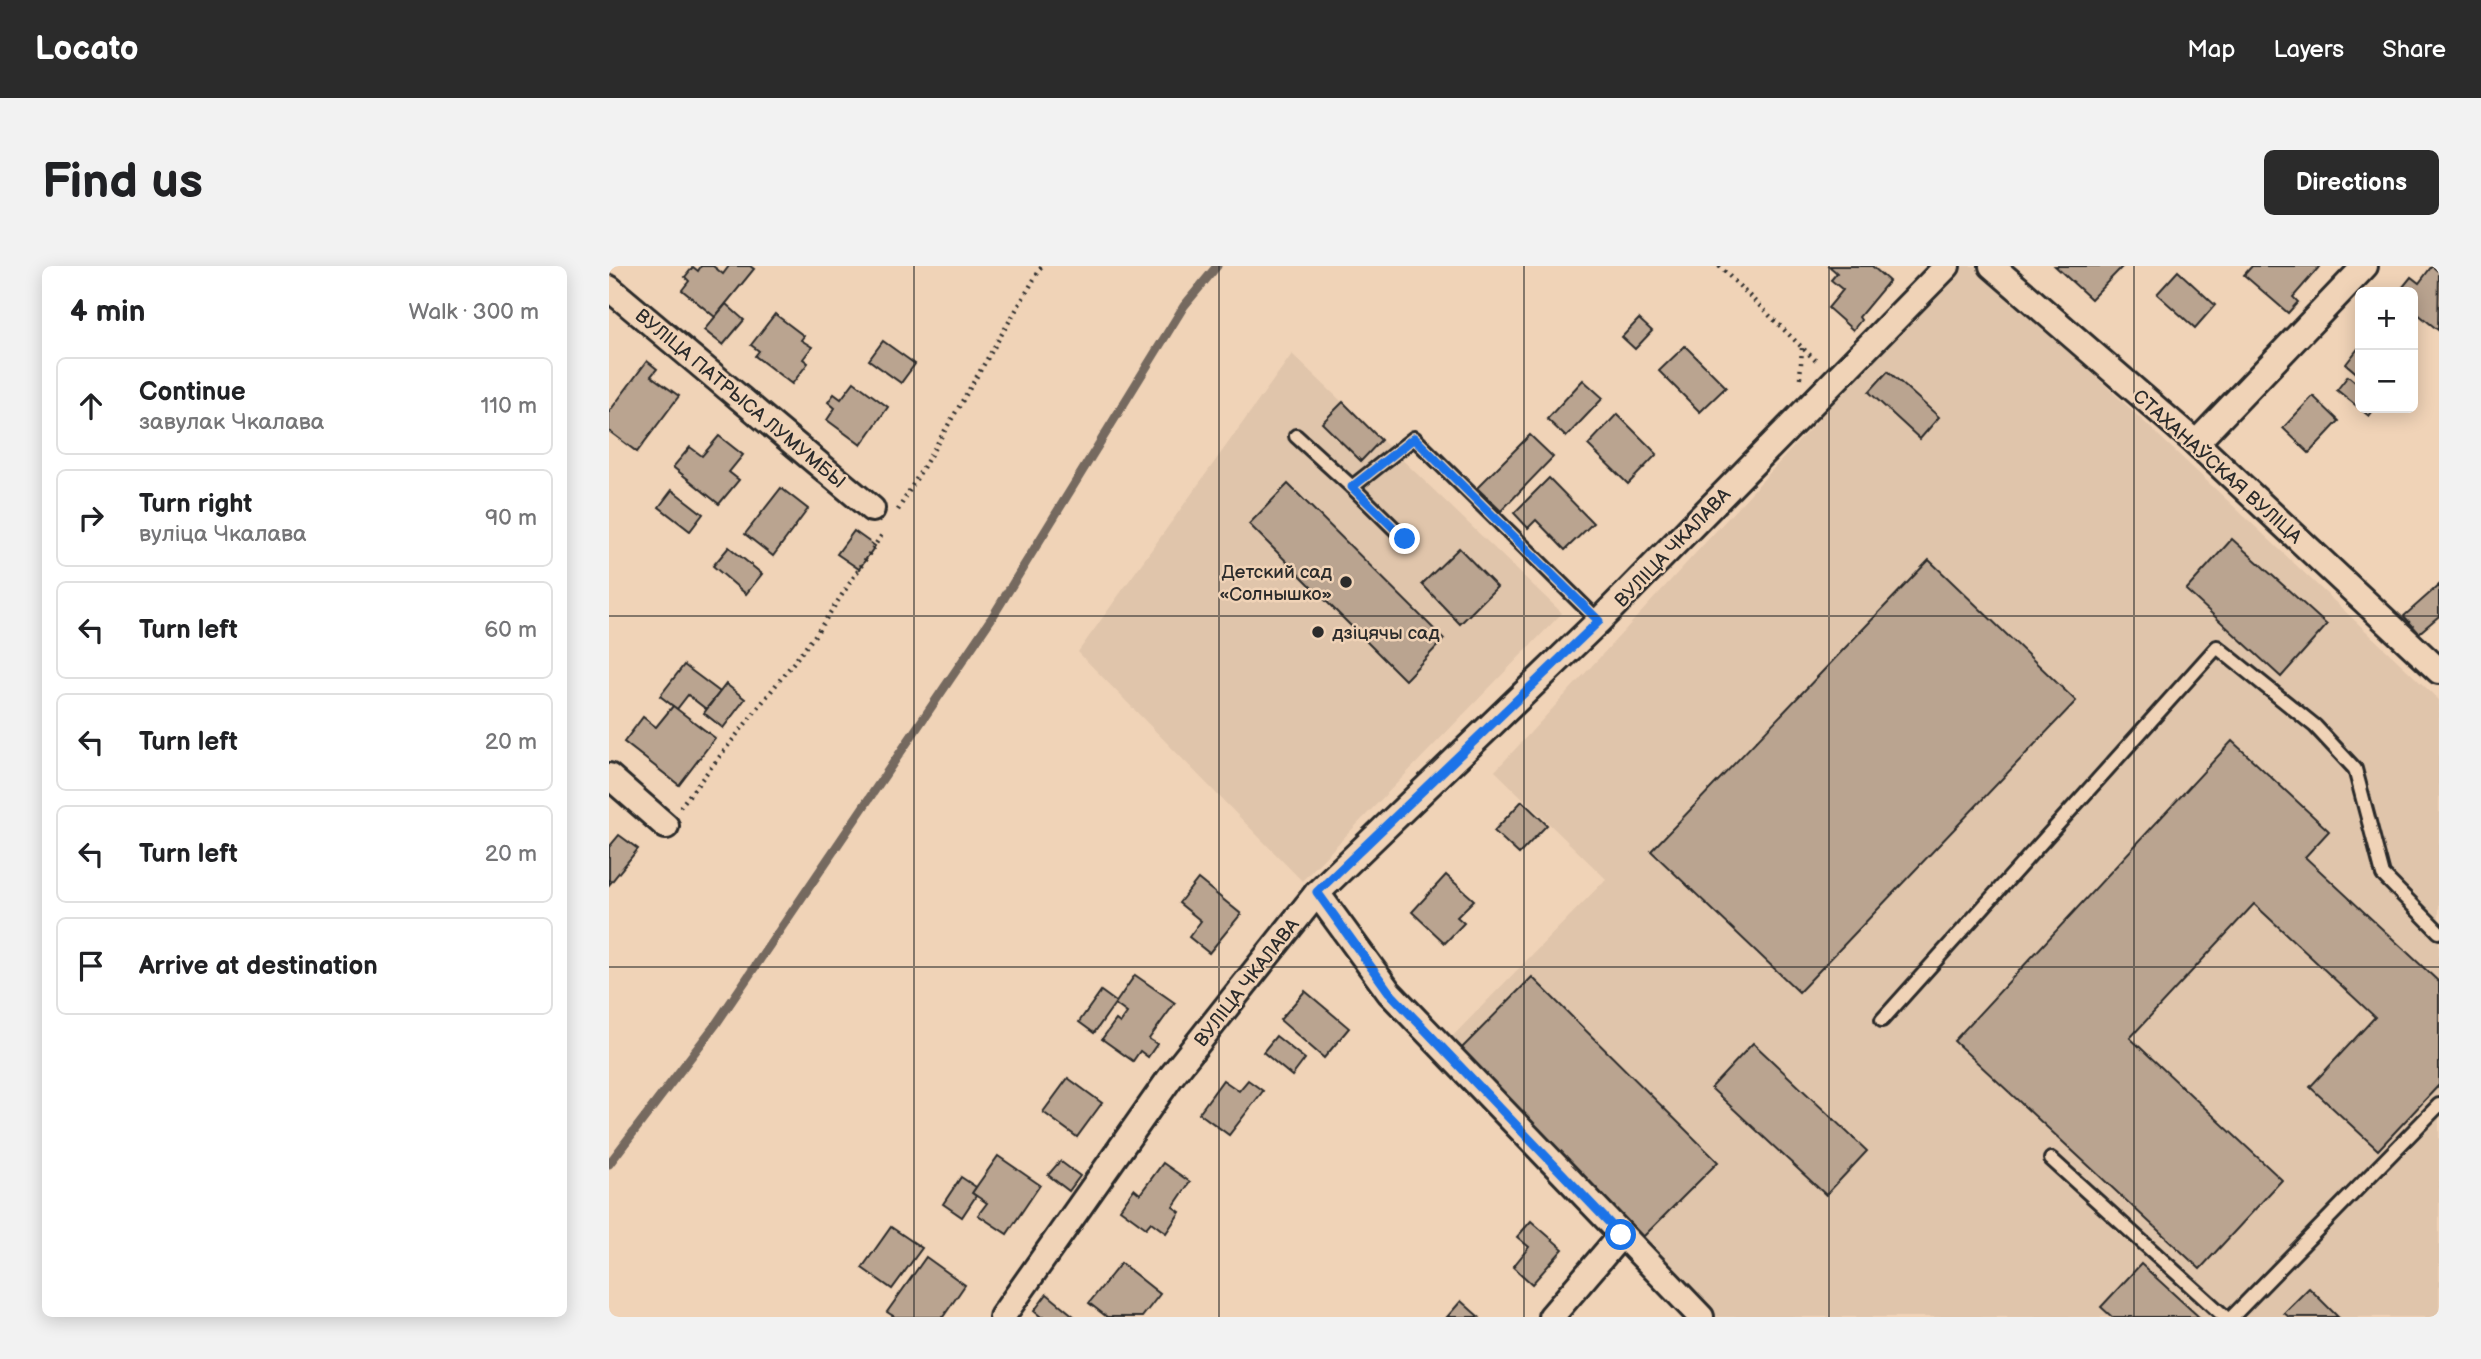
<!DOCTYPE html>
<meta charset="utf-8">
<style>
:root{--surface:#fff;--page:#f2f2f2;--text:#202124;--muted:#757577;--line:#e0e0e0;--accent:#2b2b2b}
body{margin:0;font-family:"Balsamiq Sans",sans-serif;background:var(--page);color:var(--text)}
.controls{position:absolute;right:21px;top:21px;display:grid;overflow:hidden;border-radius:10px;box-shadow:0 4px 18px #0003}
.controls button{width:63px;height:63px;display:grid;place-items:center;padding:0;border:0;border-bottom:2px solid var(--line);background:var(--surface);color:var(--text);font:35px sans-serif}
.stop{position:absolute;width:21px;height:21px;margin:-16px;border:5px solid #1a73e8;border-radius:50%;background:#fff}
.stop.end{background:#1a73e8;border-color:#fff;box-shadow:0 2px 7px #0008}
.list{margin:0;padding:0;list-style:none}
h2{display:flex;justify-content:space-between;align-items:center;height:91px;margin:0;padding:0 28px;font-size:30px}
h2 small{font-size:23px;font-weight:400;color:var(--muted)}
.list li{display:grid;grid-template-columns:46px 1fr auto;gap:21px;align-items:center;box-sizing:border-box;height:98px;margin:0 14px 14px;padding:0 14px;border:2px solid var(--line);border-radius:10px}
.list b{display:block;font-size:26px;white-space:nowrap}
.list p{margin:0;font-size:23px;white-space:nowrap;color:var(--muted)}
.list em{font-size:23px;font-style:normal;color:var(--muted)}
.icon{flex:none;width:38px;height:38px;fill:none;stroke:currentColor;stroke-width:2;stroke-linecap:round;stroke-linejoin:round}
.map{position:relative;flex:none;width:1830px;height:1051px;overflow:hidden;border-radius:10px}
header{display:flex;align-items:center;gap:42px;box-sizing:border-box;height:98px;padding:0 35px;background:var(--accent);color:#fff}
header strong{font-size:33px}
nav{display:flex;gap:38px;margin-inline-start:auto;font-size:24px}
.intro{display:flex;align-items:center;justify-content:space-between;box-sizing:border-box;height:168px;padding:0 42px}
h1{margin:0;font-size:49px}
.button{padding:18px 32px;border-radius:10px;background:var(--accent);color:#fff;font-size:24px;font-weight:700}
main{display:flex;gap:42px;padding:0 42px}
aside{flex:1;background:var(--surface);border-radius:10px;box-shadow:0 4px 18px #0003}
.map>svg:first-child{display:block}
.built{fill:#e0c5ab}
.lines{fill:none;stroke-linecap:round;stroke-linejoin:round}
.stream{stroke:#74695f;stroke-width:9}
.building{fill:#baa490;stroke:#2b2b2b;stroke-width:2}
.service-casing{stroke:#2b2b2b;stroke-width:18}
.minor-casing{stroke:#2b2b2b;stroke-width:30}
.path{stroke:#2b2b2b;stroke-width:4.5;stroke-dasharray:2 5;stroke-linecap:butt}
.service{stroke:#f0d3b7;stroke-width:12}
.minor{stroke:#f0d3b7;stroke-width:24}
.route{stroke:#1a73e8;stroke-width:9}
.grid{fill:none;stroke:#2b2b2b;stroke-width:2;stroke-opacity:0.55}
.poi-dot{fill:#2b2b2b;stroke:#f0d3b7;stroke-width:2.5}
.labels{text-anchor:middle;stroke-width:5;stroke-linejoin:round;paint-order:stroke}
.street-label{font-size:19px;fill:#2b2b2b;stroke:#f0d3b7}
.poi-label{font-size:19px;fill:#2b2b2b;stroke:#f0d3b7;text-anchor:end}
</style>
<header>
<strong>Locato</strong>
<nav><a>Map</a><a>Layers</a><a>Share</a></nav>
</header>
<div class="intro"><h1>Find us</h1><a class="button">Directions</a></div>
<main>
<aside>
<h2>4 min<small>Walk · 300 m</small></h2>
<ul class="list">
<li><svg class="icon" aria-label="ahead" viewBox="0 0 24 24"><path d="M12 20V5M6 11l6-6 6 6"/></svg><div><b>Continue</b><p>завулак Чкалава</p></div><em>110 m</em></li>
<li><svg class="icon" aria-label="right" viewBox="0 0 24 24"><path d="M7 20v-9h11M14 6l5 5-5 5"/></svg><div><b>Turn right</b><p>вуліца Чкалава</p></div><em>90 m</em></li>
<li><svg class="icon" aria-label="left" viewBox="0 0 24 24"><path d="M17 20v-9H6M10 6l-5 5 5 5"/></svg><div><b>Turn left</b></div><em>60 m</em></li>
<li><svg class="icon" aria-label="left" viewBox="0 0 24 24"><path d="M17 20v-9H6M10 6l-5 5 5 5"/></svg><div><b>Turn left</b></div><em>20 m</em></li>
<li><svg class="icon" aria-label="left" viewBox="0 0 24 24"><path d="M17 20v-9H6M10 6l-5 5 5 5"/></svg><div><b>Turn left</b></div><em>20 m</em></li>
<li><svg class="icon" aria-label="arrive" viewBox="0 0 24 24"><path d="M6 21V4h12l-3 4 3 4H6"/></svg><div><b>Arrive at destination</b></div></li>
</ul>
</aside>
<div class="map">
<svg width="1830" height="1051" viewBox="0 0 1830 1051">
<rect width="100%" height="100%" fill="#f0d3b7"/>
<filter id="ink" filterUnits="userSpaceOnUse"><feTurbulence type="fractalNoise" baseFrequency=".0143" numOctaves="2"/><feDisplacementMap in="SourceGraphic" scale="14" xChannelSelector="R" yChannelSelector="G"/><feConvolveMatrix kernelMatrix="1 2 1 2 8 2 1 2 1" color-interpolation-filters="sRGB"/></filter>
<g filter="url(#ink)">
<g class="built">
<path d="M1351 0H1370L1830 434V1051H1104L835 779 997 613 886 505Z"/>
<path d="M683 88 953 347 693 615 469 386Z"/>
</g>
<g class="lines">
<path class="stream" d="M0 898 107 758 384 350 575 40 608 0"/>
</g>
<g class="building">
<path d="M92 0H104L114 8 120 0H141L145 3 106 51 73 24 80 15 76 11 84 1 89 5Z"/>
<path d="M1220 0H1263L1280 15 1250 51 1252 54 1244 64 1219 42 1234 24 1222 14 1228 7Z"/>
<path d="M1446 0H1512L1513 1 1482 33Z"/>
<path d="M1643 0H1711L1684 31 1689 36 1679 47 1635 9Z"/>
<path d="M1823 0 1830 6 1829 64 1804 44V26H1798L1793 22 1802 11 1810 17Z"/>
<path d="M1569 5 1606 39 1586 62 1548 28Z"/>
<path d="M117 38 135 54 114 79 95 64Z"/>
<path d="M166 48 195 70 192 74 203 81 194 93 199 97 183 118 146 90 150 85 142 79Z"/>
<path d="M1030 53 1043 65 1026 83 1013 71Z"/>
<path d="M274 75 306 98 292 117 260 94Z"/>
<path d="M1076 80 1117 121 1091 146 1050 105Z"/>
<path d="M1751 80V110L1737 98Z"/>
<path d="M38 95 48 103 42 110 70 130 28 186 0 165V146Z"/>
<path d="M1279 105 1330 151 1311 173 1260 126Z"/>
<path d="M1739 110 1751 120V142H1766L1760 150 1728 124Z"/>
<path d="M974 114 994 132 957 171 938 153Z"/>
<path d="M245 116 279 141 252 179 218 154 226 142 219 136 225 128 232 133Z"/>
<path d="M1704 130 1730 155 1700 187 1674 162Z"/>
<path d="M734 136 772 174 752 195 713 157Z"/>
<path d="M1008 148 1048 188 1019 218 979 179Z"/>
<path d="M921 169 944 191 892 245 868 222Z"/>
<path d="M110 170 134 189 120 206 130 214 110 238 64 201 81 181 93 190Z"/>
<path d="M940 212 984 257 956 284 927 254 919 262 905 247Z"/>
<path d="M679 218 835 373 796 414 640 258Z"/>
<path d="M172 222 199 243 164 290 136 268Z"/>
<path d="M63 224 94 248 81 265 50 241Z"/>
<path d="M245 265 266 280 250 303 228 288Z"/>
<path d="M1623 273 1718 359 1672 411 1577 324Z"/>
<path d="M120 281 153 308 137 328 104 300Z"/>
<path d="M850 282 888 321 851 358 813 318Z"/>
<path d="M1320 294 1467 435 1190 726 1042 585Z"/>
<path d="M1830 319V350L1810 367 1795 350Z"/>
<path d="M75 399 111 426 97 443 79 429 68 443 51 430Z"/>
<path d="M117 418 136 433 114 462 95 447Z"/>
<path d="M64 440 106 472 70 519 15 476 34 451 47 461Z"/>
<path d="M1623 475 1720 565 1696 591 1830 716V819L1769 884 1701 821 1766 751 1645 638 1521 772 1673 914 1591 1003 1345 775Z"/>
<path d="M913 535 938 559 910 588 885 565Z"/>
<path d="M10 569 29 583 0 619V581Z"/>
<path d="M837 609 865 634 848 651 855 657 836 677 803 646Z"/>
<path d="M589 613 632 648 600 687 580 671 592 655 570 637Z"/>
<path d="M526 709 566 737 540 773 548 778 539 791 531 785 524 795 493 773 507 754 511 757 518 747 506 738Z"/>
<path d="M923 711 1109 896 1033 972 847 788Z"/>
<path d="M492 725 507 736 485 767 470 756Z"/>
<path d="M696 725 740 762 715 792 671 754Z"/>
<path d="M667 770 696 793 683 810 654 786Z"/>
<path d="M1144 777 1258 885 1217 929 1102 822Z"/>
<path d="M459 812 493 837 468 871 434 846Z"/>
<path d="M614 814 630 825 639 814 654 825 620 869 590 847Z"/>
<path d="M389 890 431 919 398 968 369 949 378 937 363 927Z"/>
<path d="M451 895 471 910 460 925 439 909Z"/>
<path d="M554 897 581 916 564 941 571 946 557 967 542 956 537 962 511 943 525 923 531 928Z"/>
<path d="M352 911 367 921 363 927 367 930 353 951 334 938Z"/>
<path d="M922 955 954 983 923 1018 904 1001 920 981 908 971Z"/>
<path d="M282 961 313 982 283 1023 253 1002Z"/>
<path d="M317 991 356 1019 334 1051H286L278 1046Z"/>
<path d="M512 997 551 1028 533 1051H498L480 1037Z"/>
<path d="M1532 998 1590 1051H1503L1492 1041Z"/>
<path d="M1700 1022 1729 1051H1680L1675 1047Z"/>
<path d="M438 1028 466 1051H432L425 1045Z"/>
<path d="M852 1035 870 1051H838Z"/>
</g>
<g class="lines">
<defs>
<g id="service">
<path d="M687 170 743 221 805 172 990 355"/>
<path d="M743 221 796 273"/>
<path d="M1273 754 1608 381 1706 460 1746 503 1774 609 1830 666"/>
<path d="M1442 893 1616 1051"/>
<path d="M1623 1051 1830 839"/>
</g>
<g id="minor">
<path d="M1383 0 1587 177 1830 405"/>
<path d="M0 22 263 243"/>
<path d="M1587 177 1756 0"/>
<path d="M0 510 57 560"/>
<path d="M708 627 780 726 1092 1051"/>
<path d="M393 1051 561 812 708 627 990 355 1338 0"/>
<path d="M942 1051 1012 969"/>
</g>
</defs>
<use href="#service" class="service-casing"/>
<use href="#minor" class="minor-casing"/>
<g class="path">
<path d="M1110 0 1209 97"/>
<path d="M1191 112 1193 82"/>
<path d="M289 244 433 0"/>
<path d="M71 541 207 368 274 267"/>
</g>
<use href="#service" class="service"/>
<use href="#minor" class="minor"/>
</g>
</g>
<g class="lines" filter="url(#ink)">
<path class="route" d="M796 273 743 221 805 172 990 355 708 626 780 726 1012 969"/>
</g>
<path class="grid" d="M305 0V1051M610 0V1051M915 0V1051M1220 0V1051M1525 0V1051M0 350H1830M0 701H1830"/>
<g class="poi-dot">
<circle cx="737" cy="316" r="7"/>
<circle cx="709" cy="366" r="7"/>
</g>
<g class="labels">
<g class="street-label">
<text transform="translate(132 132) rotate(40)" y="7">ВУЛІЦА ПАТРЫСА ЛУМУМБЫ</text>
<text transform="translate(1609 200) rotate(42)" y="7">СТАХАНАЎСКАЯ ВУЛІЦА</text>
<text transform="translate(1063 281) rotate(-46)" y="7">ВУЛІЦА ЧКАЛАВА</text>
<text transform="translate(637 716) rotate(-52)" y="7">ВУЛІЦА ЧКАЛАВА</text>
</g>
<g class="poi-label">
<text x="723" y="312">Детский сад<tspan x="723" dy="22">«Солнышко»</tspan></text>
<text x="723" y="373" text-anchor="start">дзіцячы сад</text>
</g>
</g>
</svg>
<div class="controls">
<button>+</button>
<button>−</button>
</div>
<div class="stop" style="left:1012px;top:969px"></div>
<div class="stop end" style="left:796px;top:273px"></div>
</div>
</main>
